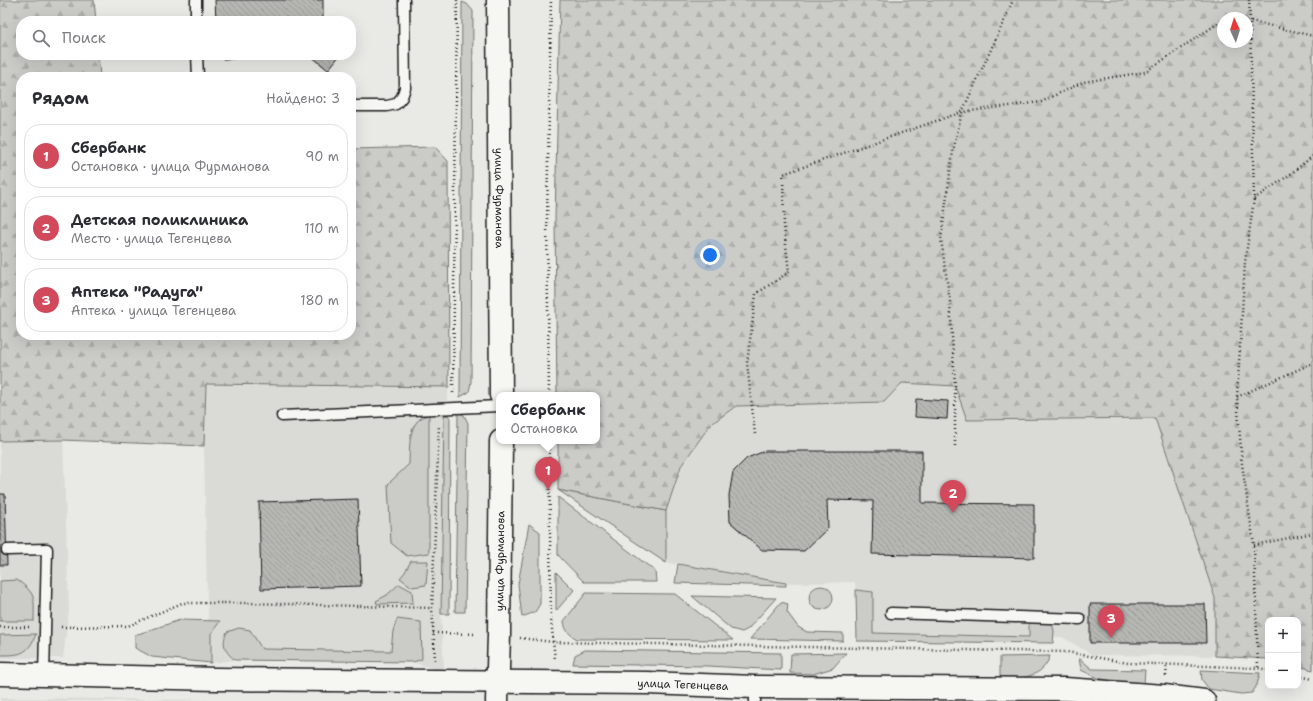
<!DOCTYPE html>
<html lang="ru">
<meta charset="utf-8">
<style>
:root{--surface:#fff;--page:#f7f7f7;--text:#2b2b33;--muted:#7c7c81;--line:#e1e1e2;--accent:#d1495b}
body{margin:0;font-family:"Shantell Sans",sans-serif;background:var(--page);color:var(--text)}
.controls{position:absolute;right:12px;bottom:12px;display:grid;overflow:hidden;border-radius:8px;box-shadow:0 4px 16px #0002}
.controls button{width:36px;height:36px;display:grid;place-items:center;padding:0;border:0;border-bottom:1px solid var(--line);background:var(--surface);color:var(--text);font:20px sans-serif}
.compass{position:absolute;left:1217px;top:12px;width:36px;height:36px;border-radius:50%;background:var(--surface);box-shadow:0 4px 16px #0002;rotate:356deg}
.you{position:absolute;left:710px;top:255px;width:14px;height:14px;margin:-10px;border:3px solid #fff;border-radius:50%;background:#1a73e8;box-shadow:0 0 0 6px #1a73e833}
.badge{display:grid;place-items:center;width:26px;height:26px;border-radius:50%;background:var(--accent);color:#fff;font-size:13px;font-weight:700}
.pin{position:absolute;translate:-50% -33px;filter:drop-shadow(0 1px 2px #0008)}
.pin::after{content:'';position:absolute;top:21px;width:14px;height:12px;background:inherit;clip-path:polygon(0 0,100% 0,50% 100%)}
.popup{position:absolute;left:496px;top:392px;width:104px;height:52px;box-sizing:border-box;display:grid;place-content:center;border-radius:8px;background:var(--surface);filter:drop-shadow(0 1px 3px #0005);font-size:13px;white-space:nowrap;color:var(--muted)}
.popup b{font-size:15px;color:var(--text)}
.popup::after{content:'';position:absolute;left:50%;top:100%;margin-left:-8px;border:8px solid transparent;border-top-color:var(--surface)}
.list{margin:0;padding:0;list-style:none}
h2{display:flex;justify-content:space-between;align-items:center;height:52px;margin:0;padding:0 16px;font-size:17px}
h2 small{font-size:13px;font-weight:400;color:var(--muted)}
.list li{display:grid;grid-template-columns:26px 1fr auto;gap:12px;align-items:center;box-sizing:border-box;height:64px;margin:0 8px 8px;padding:0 8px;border:1px solid var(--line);border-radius:16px}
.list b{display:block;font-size:15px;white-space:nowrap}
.list p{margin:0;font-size:13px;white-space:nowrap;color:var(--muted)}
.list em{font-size:13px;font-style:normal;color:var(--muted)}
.icon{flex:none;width:22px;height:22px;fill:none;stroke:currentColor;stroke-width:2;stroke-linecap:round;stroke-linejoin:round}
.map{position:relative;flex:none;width:1313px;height:701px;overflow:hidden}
.search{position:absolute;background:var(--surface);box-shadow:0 4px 16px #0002;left:16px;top:16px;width:340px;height:44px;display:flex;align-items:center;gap:10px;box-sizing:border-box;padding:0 14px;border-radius:16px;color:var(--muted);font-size:15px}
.panel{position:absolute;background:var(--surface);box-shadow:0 4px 16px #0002;left:16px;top:72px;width:340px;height:268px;border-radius:16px}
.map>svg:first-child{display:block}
.built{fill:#dadad6}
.green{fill:#cbcbc7;stroke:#747472}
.forest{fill:url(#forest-firs);stroke:#747472;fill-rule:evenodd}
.building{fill:url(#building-back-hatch);stroke:#1c1c1c}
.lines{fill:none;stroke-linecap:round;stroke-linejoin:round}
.lane-casing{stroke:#1c1c1c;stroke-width:13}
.secondary-casing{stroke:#1c1c1c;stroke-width:25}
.path{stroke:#1c1c1c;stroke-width:2.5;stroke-dasharray:1 3;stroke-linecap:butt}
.lane{stroke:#f6f6f2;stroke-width:10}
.secondary{stroke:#f6f6f2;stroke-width:22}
.labels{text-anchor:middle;stroke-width:3;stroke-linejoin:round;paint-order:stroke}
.street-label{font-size:11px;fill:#1c1c1c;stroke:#f6f6f2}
</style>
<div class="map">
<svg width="1313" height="701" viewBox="0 0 1313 701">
<defs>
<pattern id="forest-firs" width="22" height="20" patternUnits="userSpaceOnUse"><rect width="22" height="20" fill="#cbcbc7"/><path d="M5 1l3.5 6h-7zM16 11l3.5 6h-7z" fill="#aeaeaa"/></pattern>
<pattern id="building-back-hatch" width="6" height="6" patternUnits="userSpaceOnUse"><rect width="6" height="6" fill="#b6b6b3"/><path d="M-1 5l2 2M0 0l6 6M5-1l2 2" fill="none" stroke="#9c9c99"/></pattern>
</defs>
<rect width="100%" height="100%" fill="#e9e9e5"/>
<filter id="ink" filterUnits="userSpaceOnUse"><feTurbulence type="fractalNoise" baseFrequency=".025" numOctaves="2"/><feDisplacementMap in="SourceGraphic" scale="8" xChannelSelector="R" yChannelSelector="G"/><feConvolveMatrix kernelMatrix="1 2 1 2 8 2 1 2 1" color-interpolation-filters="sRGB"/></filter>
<g filter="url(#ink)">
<g class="built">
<path d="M902 383 955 386 968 420 1156 418 1215 598V656L1093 655 1062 637 873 633V592L856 590 855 582 788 583 678 564 666 563V511L681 467 710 425 736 406 884 402Z"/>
<path d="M206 384 449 387 444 415 441 614 444 672 413 662 235 660 211 663 207 597 204 446Z"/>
<path d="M63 440 69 609 63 658H0V441Z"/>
<path d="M0 698 207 700V701H0Z"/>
</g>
<g class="green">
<path d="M462 2 467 4 473 11 471 382 469 392 460 397Z"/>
<path d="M458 413 464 415 468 423 465 612H455Z"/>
<path d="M429 415V553L407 556 391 543 388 484 409 464C410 447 407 419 429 415Z"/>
<path d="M444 415 450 416 449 614H441Z"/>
<path d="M558 490 666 511V563Z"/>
<path d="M558 497 655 571 656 582H584L558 555Z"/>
<path d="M529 524 540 532V604L535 612 522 617 518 584Z"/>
<path d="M411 561H428L426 585 412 587 400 578 405 572Z"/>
<path d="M678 564 786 583V586L675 583Z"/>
<path d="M556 572 574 590 556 611Z"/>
<path d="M17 580C37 594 34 598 34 621H0V581Z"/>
<path d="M399 584 412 591 413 603 377 604 376 601 387 595Z"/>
<circle cx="821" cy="598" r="12"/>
<path d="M856 590 873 592V633L1029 637V613L1052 623 1054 631 1053 643 857 641Z"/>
<path d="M586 593 675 594 733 640 577 639C569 634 565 631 564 621Z"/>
<path d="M692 596 776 598 748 629 742 632 731 629Z"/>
<path d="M781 602 788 604 787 612 798 627 807 632 843 633V641L750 639Z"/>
<path d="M397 619 421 622 422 659 413 662 235 660C225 652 221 644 227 632L239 628 250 630 262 649 391 651 393 631Z"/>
<path d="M180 620 220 621 211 634V663L152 657 135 648V635Z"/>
<path d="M36 634C28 655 20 655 0 655V635Z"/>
<path d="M585 650 781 653V670L708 666 573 664 575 655Z"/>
<path d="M846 653 833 668 813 674 790 673 791 654Z"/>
<path d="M1050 656C1042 679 1021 678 1000 678V657Z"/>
<path d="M1079 658 1092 669 1145 670 1144 683 1116 682 1098 678 1081 670Z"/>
<path d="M1201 670 1260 673 1257 685 1252 693 1241 694 1209 689 1202 680Z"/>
</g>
<g class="forest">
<path d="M0 0H94L96 21H21V55H98L100 75 96 77H21V335H351V149L435 147 448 161 449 387 206 384 204 446 63 440 0 441Z"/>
<path d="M560 0H1313V670L1298 666V620H1268V659L1215 656V598L1155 418 967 420 955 386 902 383 884 402 736 406 710 425 681 466 666 511 558 490V441H597V395H557L555 220ZM1223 18H1247V42H1223Z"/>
</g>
<g class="building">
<path d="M215 0H323V21H216Z"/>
<path d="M223 55H340L328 70 311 56 223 59Z"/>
<path d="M916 399 948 401 947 419 915 417Z"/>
<path d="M765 451H922V503L1034 504V558L872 554 873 501 827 500 828 528 804 551 762 550 730 522 729 495 733 472 747 458Z"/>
<path d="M0 494H5L7 565H0Z"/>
<path d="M358 499 361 586 261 589 259 502Z"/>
<path d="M1090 604H1205L1206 643H1090Z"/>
</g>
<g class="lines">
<defs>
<g id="lane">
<path d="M196 0V21"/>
<path d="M197 55 198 77"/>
<path d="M351 106H387L396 104 402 97 405 88 404 0"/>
<path d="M282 416 499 406"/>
<path d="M7 550 47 549 44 675"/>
<path d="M891 613 1080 619"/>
<path d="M755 687V701"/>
</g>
<g id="secondary">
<path id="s1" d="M498 0 501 395"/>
<path id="s2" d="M0 674 217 679 647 683 755 687 1065 689 1164 696 1204 701"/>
<path id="s3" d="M497 701 499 635 501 441"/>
</g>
</defs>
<use href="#lane" class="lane-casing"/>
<use href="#secondary" class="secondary-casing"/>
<g class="path">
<path d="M1249 0 1250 21 1254 199 1245 262 1237 397 1242 464 1254 545 1258 668"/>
<path d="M1247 20 1313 36"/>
<path d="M1254 199 1288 176 1313 156"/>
<path d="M453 393 457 0"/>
<path d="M549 395 547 219 551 0"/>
<path d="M1237 397 1313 363"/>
<path d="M755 434 747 363 756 294 789 272 784 227 783 174 962 112 1041 102 1083 82 1145 72 1223 20"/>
<path d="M549 441 551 619 555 660"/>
<path d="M955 446V386L950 302 941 239 953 151 962 112 1000 30 1013 0"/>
<path d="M1254 545 1313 533"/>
<path d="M0 627H30"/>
<path d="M61 627 128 626 182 603H248L432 608"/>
<path d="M433 633 477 634"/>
<path d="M520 638 553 642 1067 652 1128 663 1258 668 1268 670"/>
<path d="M435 660 432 608 439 425"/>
<path d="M1166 676 1167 664"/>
<path d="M1298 676 1313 679"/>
</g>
<use href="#lane" class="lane"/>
<use href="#secondary" class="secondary"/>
</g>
</g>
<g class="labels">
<g class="street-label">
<text dy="4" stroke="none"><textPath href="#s1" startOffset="198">улица Фурманова</textPath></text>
<text dy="4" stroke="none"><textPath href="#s3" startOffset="140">улица Фурманова</textPath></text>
<text dy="4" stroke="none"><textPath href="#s2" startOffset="683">улица Тегенцева</textPath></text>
</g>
</g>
</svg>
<div class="controls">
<button>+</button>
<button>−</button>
</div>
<svg class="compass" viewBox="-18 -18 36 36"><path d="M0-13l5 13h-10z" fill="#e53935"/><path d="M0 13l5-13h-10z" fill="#7c7c81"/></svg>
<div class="you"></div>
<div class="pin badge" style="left:548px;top:490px">1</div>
<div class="popup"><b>Сбербанк</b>Остановка</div>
<div class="pin badge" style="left:953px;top:513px">2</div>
<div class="pin badge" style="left:1111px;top:638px">3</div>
<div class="search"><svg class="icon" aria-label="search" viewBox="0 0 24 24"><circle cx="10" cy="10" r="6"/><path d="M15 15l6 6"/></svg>Поиск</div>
<section class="panel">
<h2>Рядом<small>Найдено: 3</small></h2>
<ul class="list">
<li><span class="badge">1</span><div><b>Сбербанк</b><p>Остановка · улица Фурманова</p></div><em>90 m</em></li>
<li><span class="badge">2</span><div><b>Детская поликлиника</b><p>Место · улица Тегенцева</p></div><em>110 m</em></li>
<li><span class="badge">3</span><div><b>Аптека &quot;Радуга&quot;</b><p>Аптека · улица Тегенцева</p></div><em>180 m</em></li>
</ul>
</section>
</div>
